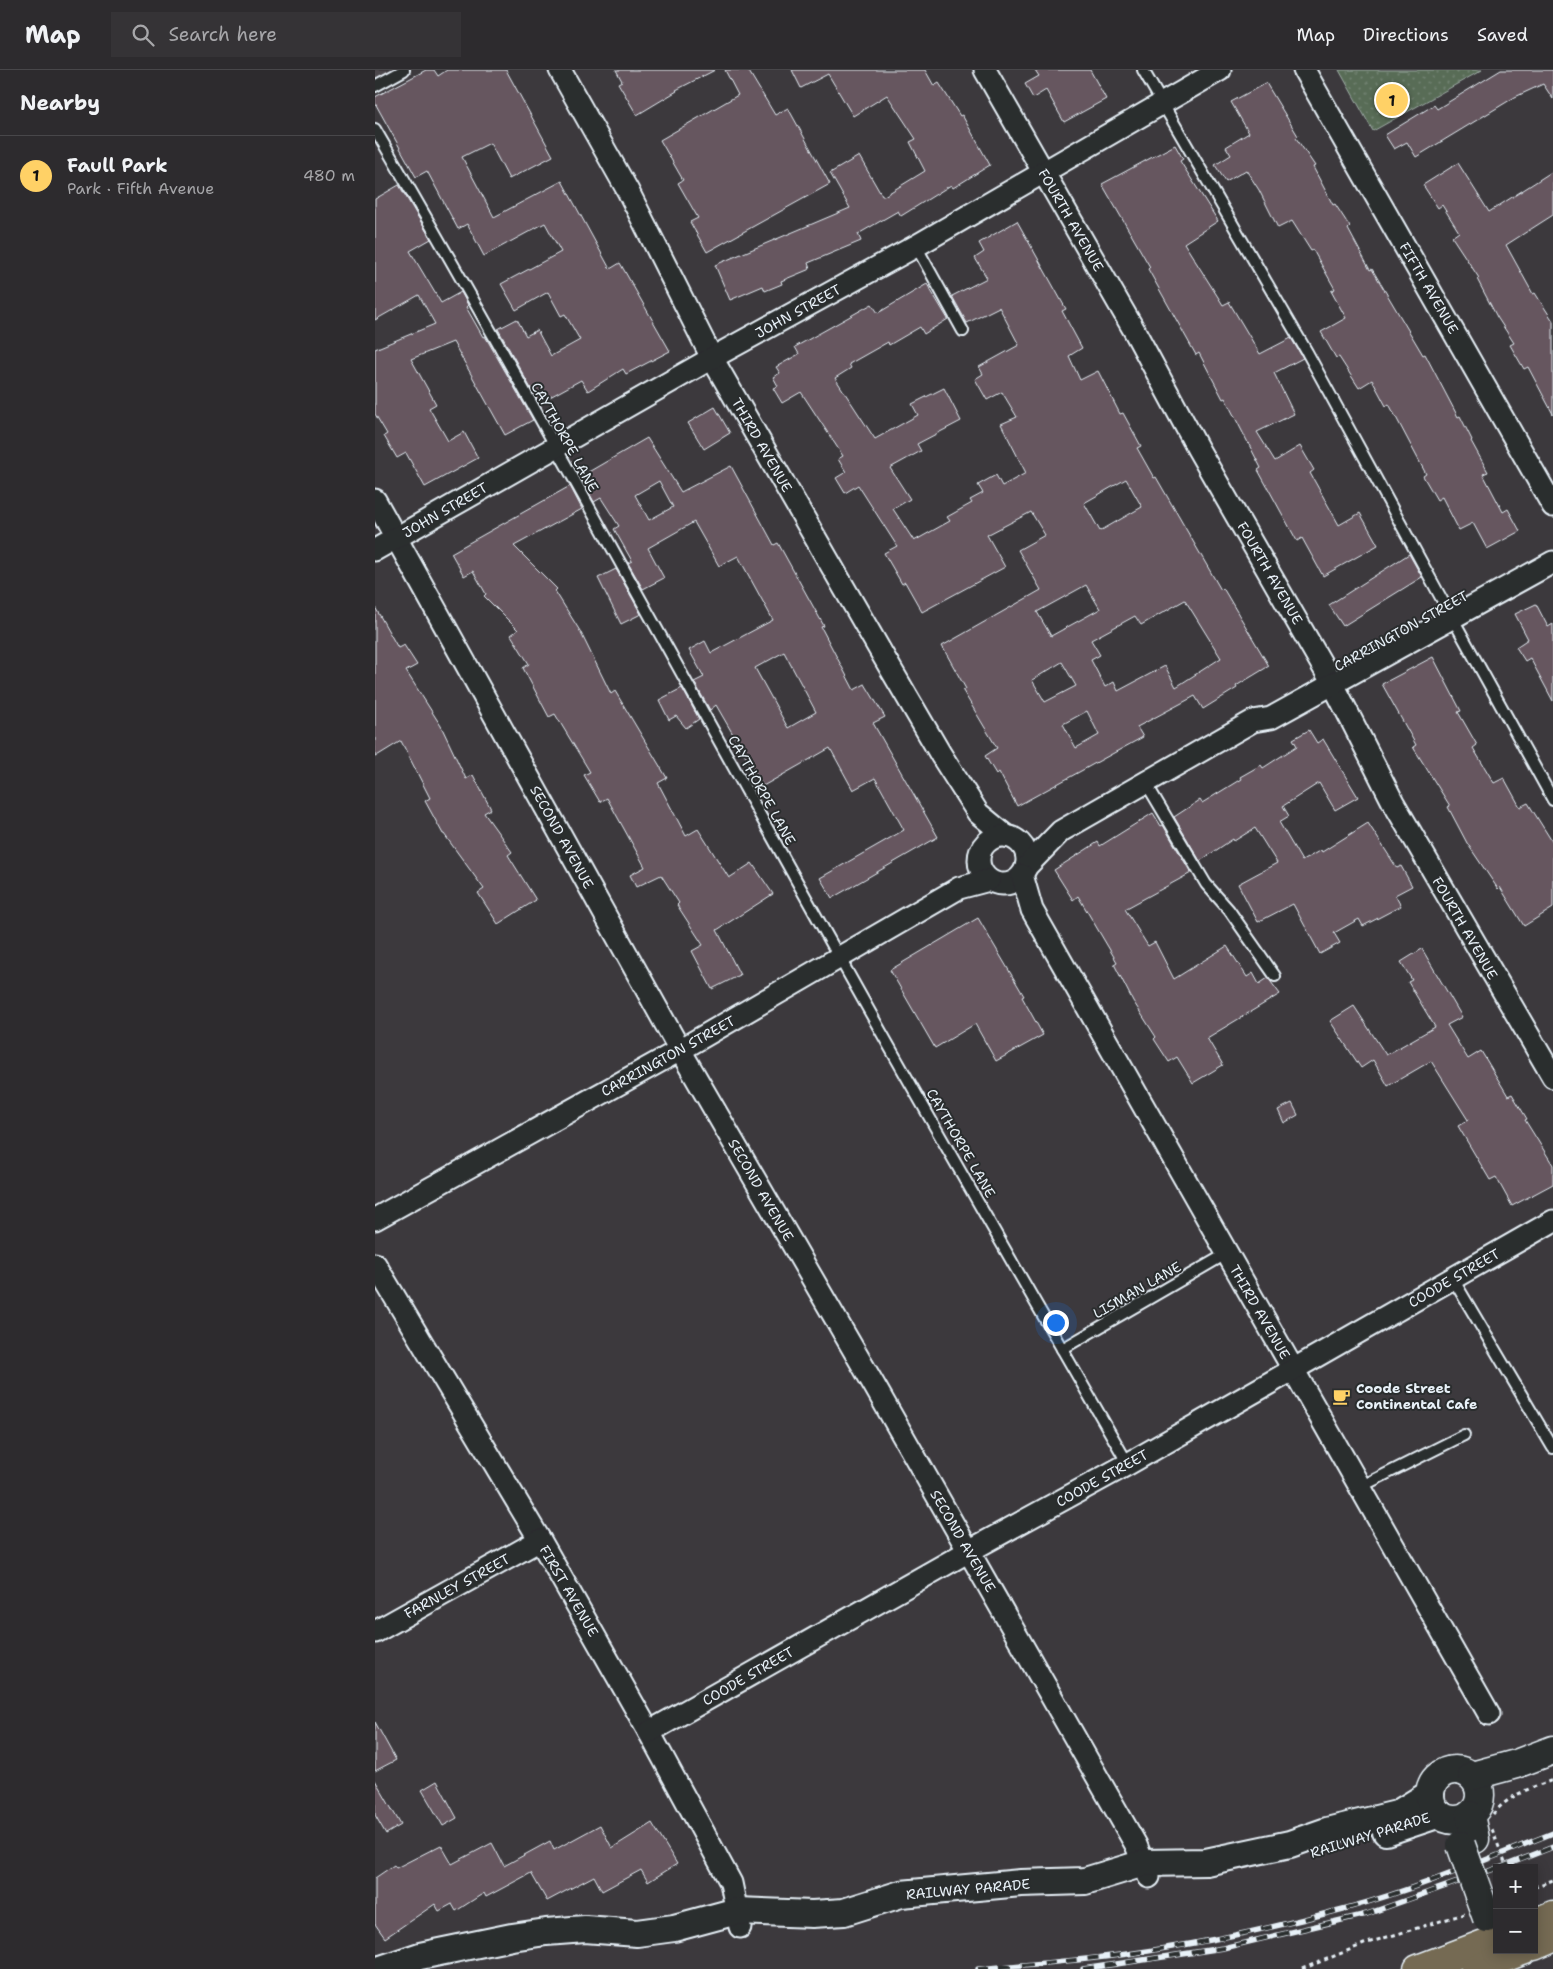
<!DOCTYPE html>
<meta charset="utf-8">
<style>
:root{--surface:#2d2b2e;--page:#353336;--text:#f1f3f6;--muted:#a7a7aa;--line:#48474a;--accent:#ffd166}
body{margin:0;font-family:"Shantell Sans",sans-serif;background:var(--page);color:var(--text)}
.controls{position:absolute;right:15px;bottom:15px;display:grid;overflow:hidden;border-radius:0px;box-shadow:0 2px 12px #0003}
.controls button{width:45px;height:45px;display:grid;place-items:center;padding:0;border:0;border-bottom:1px solid var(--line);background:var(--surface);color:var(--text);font:25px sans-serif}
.you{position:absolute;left:680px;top:1252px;width:18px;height:18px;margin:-12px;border:4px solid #fff;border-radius:50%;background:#1a73e8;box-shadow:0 0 0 8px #1a73e833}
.badge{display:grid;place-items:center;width:32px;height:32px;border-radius:50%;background:var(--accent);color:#111;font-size:16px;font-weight:700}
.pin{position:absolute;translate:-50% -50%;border:2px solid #fff;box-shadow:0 1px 5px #0006}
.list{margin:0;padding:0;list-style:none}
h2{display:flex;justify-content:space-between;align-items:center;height:65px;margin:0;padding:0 20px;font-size:21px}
h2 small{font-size:16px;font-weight:400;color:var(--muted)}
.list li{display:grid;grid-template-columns:32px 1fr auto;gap:15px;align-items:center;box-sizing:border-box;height:80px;padding:0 20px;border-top:1px solid var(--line)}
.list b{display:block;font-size:19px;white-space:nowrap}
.list p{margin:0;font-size:16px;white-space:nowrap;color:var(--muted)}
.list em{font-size:16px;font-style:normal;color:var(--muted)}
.icon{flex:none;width:28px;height:28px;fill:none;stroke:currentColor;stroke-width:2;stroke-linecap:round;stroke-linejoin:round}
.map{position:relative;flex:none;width:1178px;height:1899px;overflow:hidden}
header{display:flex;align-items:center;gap:30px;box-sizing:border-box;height:70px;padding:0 25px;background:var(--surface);border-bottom:1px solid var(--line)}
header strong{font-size:24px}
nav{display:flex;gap:28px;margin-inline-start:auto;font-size:18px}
.search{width:350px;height:45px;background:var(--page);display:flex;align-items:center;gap:12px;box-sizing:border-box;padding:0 18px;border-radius:0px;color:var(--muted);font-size:19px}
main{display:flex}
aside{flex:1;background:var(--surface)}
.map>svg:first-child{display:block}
.built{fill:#4c464b}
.park{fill:url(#park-dots);stroke:#a0aea8}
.building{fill:#66565f;stroke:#e8f1f8;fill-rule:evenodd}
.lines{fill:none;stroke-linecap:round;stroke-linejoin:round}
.service-casing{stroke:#e8f1f8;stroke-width:14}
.minor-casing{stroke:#e8f1f8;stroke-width:25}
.tertiary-casing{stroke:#e8f1f8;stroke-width:30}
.secondary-casing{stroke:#e8f1f8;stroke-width:31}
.primary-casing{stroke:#e8f1f8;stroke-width:31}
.path{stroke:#e8f1f8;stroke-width:3;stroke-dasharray:4 4;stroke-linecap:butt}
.service{stroke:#2a2d2e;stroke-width:10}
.minor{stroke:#2a2d2e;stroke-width:21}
.tertiary{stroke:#2a2d2e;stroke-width:26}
.secondary{stroke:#2a2d2e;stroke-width:28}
.primary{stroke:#746b52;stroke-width:28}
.rail-casing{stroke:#e8f1f8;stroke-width:5.5}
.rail{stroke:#2a2d2e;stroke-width:4;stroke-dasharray:11;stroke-linecap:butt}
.secondary-bridge-casing{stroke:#e8f1f8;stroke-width:31;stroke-linecap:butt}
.path-bridge{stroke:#e8f1f8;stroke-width:3;stroke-dasharray:4 4;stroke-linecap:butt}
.secondary-bridge{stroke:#2a2d2e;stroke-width:28}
.labels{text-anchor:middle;stroke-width:4;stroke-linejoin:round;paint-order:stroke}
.street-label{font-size:14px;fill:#e8f1f8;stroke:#2a2d2e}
.poi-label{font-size:14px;font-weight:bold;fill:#e8f1f8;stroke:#2a2d2e;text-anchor:start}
</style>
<header>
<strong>Map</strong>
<div class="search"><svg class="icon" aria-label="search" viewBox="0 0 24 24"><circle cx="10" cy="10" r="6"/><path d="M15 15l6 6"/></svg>Search here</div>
<nav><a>Map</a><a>Directions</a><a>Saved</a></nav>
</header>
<main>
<aside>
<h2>Nearby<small></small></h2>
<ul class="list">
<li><span class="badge">1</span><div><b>Faull Park</b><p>Park · Fifth Avenue</p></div><em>480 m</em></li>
</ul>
</aside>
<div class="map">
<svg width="1178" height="1899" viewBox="0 0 1178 1899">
<defs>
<pattern id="park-dots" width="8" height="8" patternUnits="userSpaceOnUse" patternTransform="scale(1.25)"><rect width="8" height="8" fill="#586c57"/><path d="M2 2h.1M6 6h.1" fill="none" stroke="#708170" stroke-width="1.8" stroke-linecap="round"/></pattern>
</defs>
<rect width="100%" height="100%" fill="#3c393d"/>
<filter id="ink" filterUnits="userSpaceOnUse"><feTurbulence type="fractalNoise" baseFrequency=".02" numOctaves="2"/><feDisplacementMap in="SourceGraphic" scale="10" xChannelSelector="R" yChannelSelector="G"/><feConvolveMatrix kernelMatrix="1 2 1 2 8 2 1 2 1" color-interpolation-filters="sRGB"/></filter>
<g filter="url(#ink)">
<path class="built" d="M0 0H24L0 15Z"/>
<path class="park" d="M964 0H1107L998 61Z"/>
<g class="building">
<path d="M51 0H59L63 6 72 0H131L178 86 134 109 115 73 87 87 119 147 187 111 235 199 245 193 295 281 251 304 248 299 213 321 206 310 164 333 123 259 142 249 151 266 162 260 176 286 205 270 190 244 186 246 173 222 141 240 126 214 186 182 170 153 109 186 92 154 83 159 52 101 41 107 0 33V27Z"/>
<path d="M241 0H340L301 20 302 21 262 45 243 13 247 11Z"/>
<path d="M350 0H373L400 45 413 38 455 114 332 182 315 152 323 148 303 113 308 110 285 70 363 25Z"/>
<path d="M417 0H550L559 16 564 13 585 46 587 45 615 95 578 118 576 115 526 146 523 141 483 164 486 171 433 193 435 199 406 211 407 214 390 221 388 216 355 230 340 195 475 138 455 103 484 86 507 126H509L550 101 535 72 541 69 512 25 478 46 453 4 426 18Z"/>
<path d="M660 0H715L731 29 689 52 671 20 658 28 650 14 664 6Z"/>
<path d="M1126 0H1178V29L1168 14 1140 27 1041 87 1032 72 1019 79 1010 65 1059 35 1062 39Z"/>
<path d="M891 13 923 66 921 68 940 96 938 97 958 135 960 134 975 157 973 159 995 200 997 199 1013 226 1048 285 1050 284 1083 347 1085 346 1097 370 1096 371 1113 402 1108 404 1128 442 1133 439 1145 461 1112 479 1098 453 1084 460 1067 427 1062 430 1048 406 1051 404 1014 334 1011 336 997 310 984 318 964 287 961 288 946 262 971 248 956 221 960 219 938 180 936 181 917 151 903 158 884 120 871 100 851 112 840 95 856 85 851 77 874 63 856 32Z"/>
<path d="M800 75 808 89 805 91 843 151 809 173 848 235 854 232 885 284 916 268 928 288 899 303 919 344 882 362 900 391 925 376 939 400 935 403 964 455 985 443 1003 475 948 506 927 468 922 471 883 400 886 398 850 328 848 329 824 283 821 285 773 199 775 197 727 114Z"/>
<path d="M1083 93 1114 142 1178 101V145L1131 175 1158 224 1160 223 1178 251V344L1153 297 1149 299 1135 275 1139 273 1122 247 1102 209 1104 208 1077 167 1084 162 1067 135 1063 138 1048 115Z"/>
<path d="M24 115 56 169 35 181 66 233 86 222 93 235 91 237 108 267 110 266 158 350 130 365 78 272 36 289 61 334 54 338 73 371 89 362 103 388 50 417 31 383 22 388 9 366 12 364 0 344V279L60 254 44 225 0 250V129Z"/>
<path d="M642 151 691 239 687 241 707 278 694 286 705 310 723 301 745 344 748 343 766 376 762 378 779 408 781 407 846 520 848 518 894 596 861 616 862 618 828 639 820 626 762 657 768 667 642 736 624 702 621 704 610 686 622 678 588 621 591 619 567 576 666 520 643 480 670 465 656 442 612 465 630 497 547 542 530 512 527 514 509 483 522 476 483 415 470 423 461 408 471 402 463 389 468 386 426 322 407 333 398 318 403 316 398 307 405 303 401 297 424 284 420 277 497 234 503 243 552 214 573 249 549 264 545 257 514 275 513 272 474 294 476 298 460 308 500 369 543 345 537 334 569 318 586 351 542 374 546 381 515 398 535 429 518 439 539 471 575 451 572 447 597 433 595 430 608 423 603 415 621 405 627 416 651 403 626 354 642 347 627 322 612 330 600 309 608 304 604 297 644 275 624 237 592 253 577 226 612 208 600 188 609 182 604 173ZM751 409 767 437 725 461 709 433ZM711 515 725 539 676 566 662 542ZM810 530 846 588 801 617 790 596 743 621 739 612 730 617 716 590 725 585 716 570 760 546 766 555ZM687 592 701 616 670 632 657 610ZM712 641 724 665 701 678 688 654Z"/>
<path d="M340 337 355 363 329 379 313 353Z"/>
<path d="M272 368 306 422 356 396 399 475 403 473 449 556 446 557 479 620 490 614 510 647 498 653 563 767 457 828 445 808 529 760 500 708 478 720 455 678 388 716 341 635 335 640 319 612 329 607 314 580 330 571 336 583 398 550 363 486 344 496 319 452 273 478 289 508 268 519 253 493 257 491 239 459 244 456 226 428 219 432 207 410 212 407 210 404ZM284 411 298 437 274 450 260 425ZM409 582 441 642 413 658 380 598Z"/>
<path d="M195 416 207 439 139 476 182 519 180 521 205 561 236 624 240 621 292 708 283 713 311 766 323 759 354 808 377 793 398 824 342 860 365 905 337 919 317 881 328 875 302 835 304 833 286 805 261 817 255 805 270 797 232 728 225 732 209 705 215 702 180 644 174 647 148 598 154 594 136 565 143 560 109 526 111 524 98 501 89 506 76 483Z"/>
<path d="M1034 484 1047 507 968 556 954 535Z"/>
<path d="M241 499 266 544 246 554 223 508Z"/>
<path d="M1161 534 1173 557 1178 554V631L1155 588 1150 591 1141 577 1153 569 1140 544Z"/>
<path d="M0 537 23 578 29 575 42 595 31 601 66 656 91 709 98 705 116 739 109 743 137 782 133 785 161 830 123 854 103 823 109 819 69 764H68L50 731 55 728 26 671 0 687Z"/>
<path d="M1058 587 1086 641 1083 642 1102 675 1098 678 1119 713 1129 708 1145 737 1153 733 1178 773V838L1149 856 1125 817 1123 819 1092 773 1073 737 1075 736 1038 677 1041 675 1007 614Z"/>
<path d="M307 618 324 649 311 658 301 646 294 650 284 630Z"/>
<path d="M934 660 942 673 948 669 983 727 960 740 944 713 908 736 914 746 904 752 927 791 946 780 947 782 993 753 1022 798 1026 796 1037 816 1020 825 1026 836 988 856 984 849 959 863 965 873 945 884 918 834 883 852 863 814 902 793 880 758 859 771 858 769 825 791 799 747 825 730 827 733 866 709 865 707 886 695 888 698 922 676 918 669Z"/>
<path d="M778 743 786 756 788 755 816 803 750 839 773 876 780 872 799 909 852 876 872 907 878 903 884 914 893 908 905 924 832 968 848 995 818 1013 802 987 794 992 779 969 781 967 758 931 739 894 742 892 703 826 698 830 679 800 723 772 725 776Z"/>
<path d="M603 848 649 926 647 927 668 965 621 991 600 954 560 978 515 900Z"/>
<path d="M1047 879 1087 947 1072 955 1093 989 1106 981 1133 1026 1137 1024 1152 1049 1150 1050 1178 1095V1114L1137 1136 1121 1107 1115 1110 1083 1056 1093 1050 1056 991 1013 1016 998 990 986 998 955 951 979 936 1011 985 1060 957 1033 912 1037 910 1026 892Z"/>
<path d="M917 1033 923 1045 909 1053 903 1040Z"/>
<path d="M0 1652 21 1690 0 1701Z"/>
<path d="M0 1710 26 1755 11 1764 0 1745Z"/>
<path d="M62 1711 82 1748 68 1756 47 1720Z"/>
<path d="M277 1753 302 1794 273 1812 266 1800 227 1821 219 1806 172 1831 156 1803 111 1827 109 1823 81 1841 77 1834 64 1841 60 1834 10 1868 0 1854V1808L19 1795 21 1798 66 1775 77 1794 117 1773 129 1796 175 1771 179 1780 225 1755 237 1778Z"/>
</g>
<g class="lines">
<defs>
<g id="service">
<path d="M768 0 932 282 1071 537"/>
<path d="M0 16 29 0"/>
<path d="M0 59C159 332 309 610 463 885 558 1056 656 1224 753 1394"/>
<path d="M541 176 588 261"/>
<path d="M1078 549 1178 730"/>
<path d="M771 713 831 814 854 840 900 906"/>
<path d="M1078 1209 1178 1378"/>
<path d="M687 1279 851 1184"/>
<path d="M985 1417 1089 1365"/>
</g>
<g id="minor">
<path d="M185 0 253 121 337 288 510 589 566 685 603 743 631 766"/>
<path d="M610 0 759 260 823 379 958 614 1018 732 1178 1007"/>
<path d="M929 0 1178 436"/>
<path d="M0 430 305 980 499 1315 761 1775 774 1807"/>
<path d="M0 480 337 288 541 176 845 0"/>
<circle cx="628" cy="790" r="24"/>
<path d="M651 797 686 761 878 651 896 648 1178 492"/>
<path d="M647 805 657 840 669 861 1114 1644"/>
<path d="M0 1149 305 980 584 818 614 810"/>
<path d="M0 1194 165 1470 274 1662 356 1813 365 1857"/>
<path d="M0 1562 165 1470"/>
<path d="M274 1662 594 1481 753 1394 1178 1151"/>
</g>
<g id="tertiary">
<path d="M1011 1762 1065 1744"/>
<path d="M6 1899 45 1886 137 1867 171 1862 210 1859 262 1863 299 1858 362 1841 437 1844 469 1842 526 1824 646 1813 710 1811 769 1793 831 1792 915 1774 952 1761 1022 1744 1056 1723"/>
</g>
<g id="secondary">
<circle cx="1080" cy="1725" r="25"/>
<path d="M1097 1706 1141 1694 1178 1680"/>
<path d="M1095 1745 1100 1769"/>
</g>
<g id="primary">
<path d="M1159 1853 1178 1845"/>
<path d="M1159 1876 1178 1868"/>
<path d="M1043 1899 1122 1869"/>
<path d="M1100 1899 1150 1880"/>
</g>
</defs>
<use href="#service" class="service-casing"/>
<use href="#minor" class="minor-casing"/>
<use href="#tertiary" class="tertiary-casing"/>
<use href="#secondary" class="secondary-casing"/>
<use href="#primary" class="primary-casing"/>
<g class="path">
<path d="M1118 1744C1134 1725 1155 1718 1178 1710"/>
<path d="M1159 1817 1178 1810"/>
<path d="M927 1899 989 1874 1089 1844"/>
</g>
<use href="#service" class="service"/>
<use href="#minor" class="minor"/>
<use href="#tertiary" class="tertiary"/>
<use href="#secondary" class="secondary"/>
<use href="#primary" class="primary"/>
<defs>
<g id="rail">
<path d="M1124 1798 1178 1777"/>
<path d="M603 1899C666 1893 729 1889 791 1878 852 1868 913 1854 972 1838 1042 1819 1110 1790 1178 1763"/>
<path d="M708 1899 848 1878 992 1844 1122 1798"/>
</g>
</defs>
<use href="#rail" class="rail-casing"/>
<use href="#rail" class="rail"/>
<defs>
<path id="secondary-bridge" d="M1086 1775 1112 1848"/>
</defs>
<use href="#secondary-bridge" class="secondary-bridge-casing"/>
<path class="path-bridge" d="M1117 1759 1132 1798"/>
<use href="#secondary-bridge" class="secondary-bridge"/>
</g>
</g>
<defs>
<symbol id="cafe-bare" viewBox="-9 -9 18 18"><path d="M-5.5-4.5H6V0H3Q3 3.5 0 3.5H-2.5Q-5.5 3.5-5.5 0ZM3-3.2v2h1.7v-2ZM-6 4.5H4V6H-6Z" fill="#ffd166" stroke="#2a2d2e" stroke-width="2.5" paint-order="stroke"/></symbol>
</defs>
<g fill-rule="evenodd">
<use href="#cafe-bare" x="954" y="1314" width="25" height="25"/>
</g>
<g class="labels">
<g class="street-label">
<text transform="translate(696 150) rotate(60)" y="5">FOURTH AVENUE</text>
<text transform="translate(1054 218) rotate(60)" y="5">FIFTH AVENUE</text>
<text transform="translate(423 241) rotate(-29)" y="5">JOHN STREET</text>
<text transform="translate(190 367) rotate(61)" y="5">CAYTHORPE LANE</text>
<text transform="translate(387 375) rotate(60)" y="5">THIRD AVENUE</text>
<text transform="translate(70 440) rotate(-30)" y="5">JOHN STREET</text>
<text transform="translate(895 503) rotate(60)" y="5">FOURTH AVENUE</text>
<text transform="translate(1026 561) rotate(-29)" y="5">CARRINGTON STREET</text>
<text transform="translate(387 720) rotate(61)" y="5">CAYTHORPE LANE</text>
<text transform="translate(187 767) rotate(61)" y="5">SECOND AVENUE</text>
<text transform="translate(1090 858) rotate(60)" y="5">FOURTH AVENUE</text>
<text transform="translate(293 986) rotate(-29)" y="5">CARRINGTON STREET</text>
<text transform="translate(586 1073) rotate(60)" y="5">CAYTHORPE LANE</text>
<text transform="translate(386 1120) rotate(60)" y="5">SECOND AVENUE</text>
<text transform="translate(1079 1208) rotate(-30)" y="5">COODE STREET</text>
<text transform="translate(762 1220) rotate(-30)" y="5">LISMAN LANE</text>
<text transform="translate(885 1242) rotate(60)" y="5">THIRD AVENUE</text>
<text transform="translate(727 1408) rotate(-29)" y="5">COODE STREET</text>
<text transform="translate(588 1471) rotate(60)" y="5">SECOND AVENUE</text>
<text transform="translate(82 1516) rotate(-29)" y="5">FARNLEY STREET</text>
<text transform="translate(194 1521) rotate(60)" y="5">FIRST AVENUE</text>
<text transform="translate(373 1606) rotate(-30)" y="5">COODE STREET</text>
<text transform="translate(995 1765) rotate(-17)" y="5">RAILWAY PARADE</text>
<text transform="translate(593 1819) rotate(-5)" y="5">RAILWAY PARADE</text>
</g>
<g class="poi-label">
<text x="981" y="1323">Coode Street<tspan x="981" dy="16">Continental Cafe</tspan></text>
</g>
</g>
</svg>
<div class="controls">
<button>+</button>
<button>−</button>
</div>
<div class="you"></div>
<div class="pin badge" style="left:1017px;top:30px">1</div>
</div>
</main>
